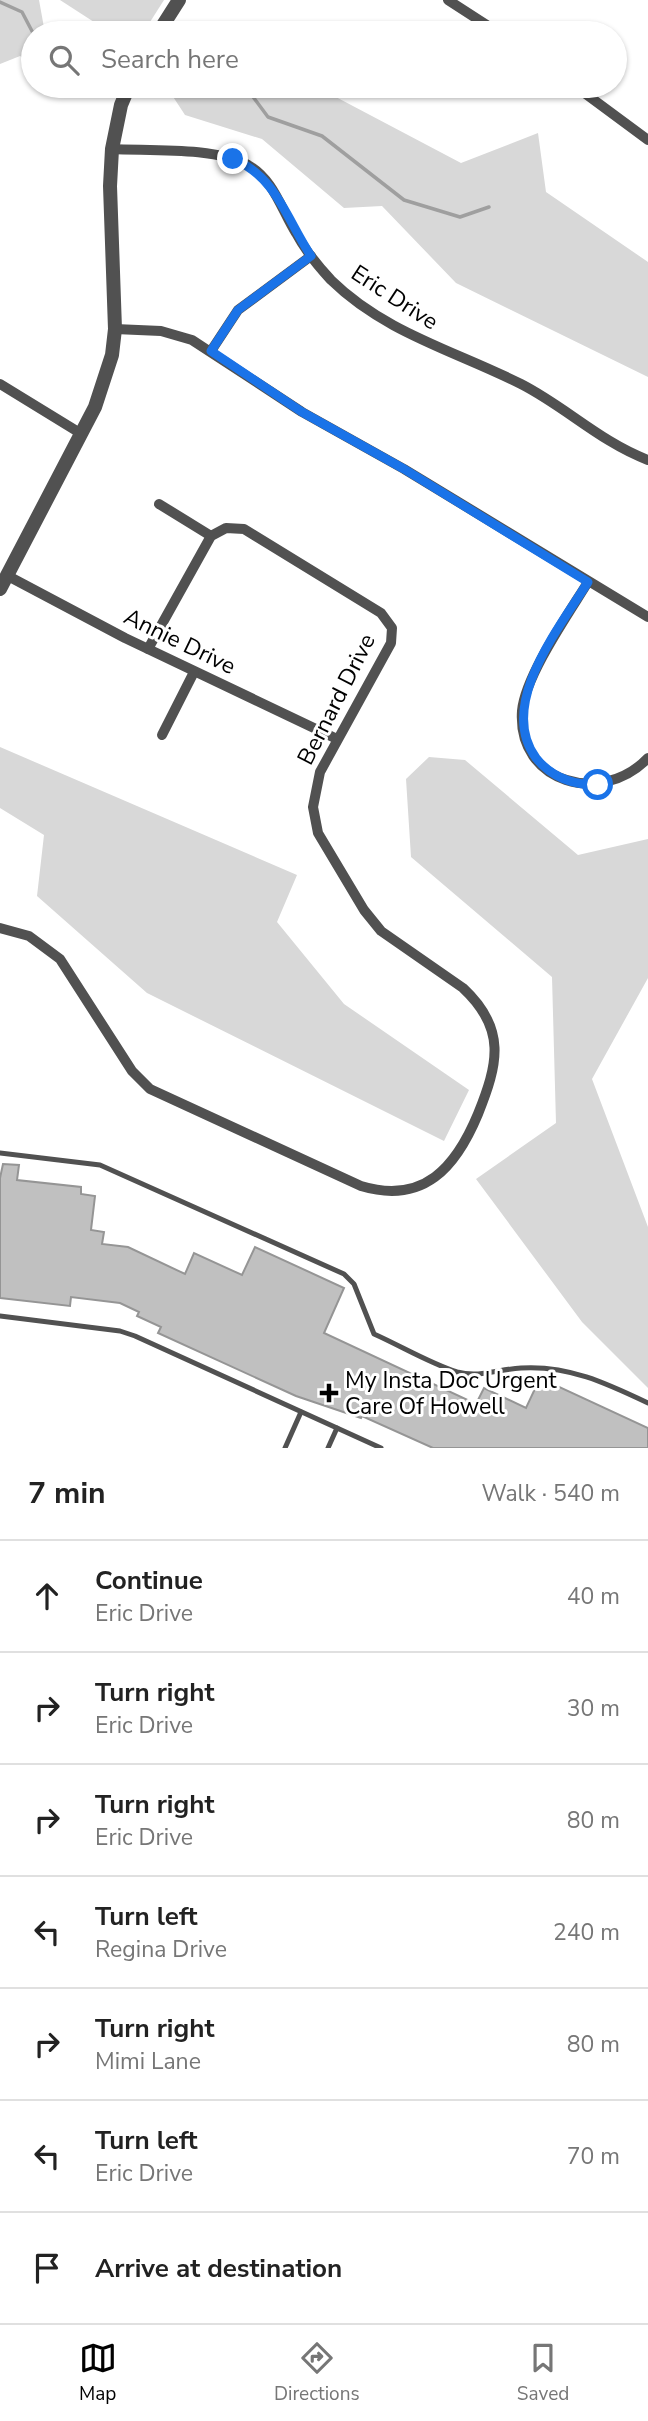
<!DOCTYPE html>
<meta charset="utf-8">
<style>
:root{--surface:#fff;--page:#f2f2f2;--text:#222;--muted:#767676;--line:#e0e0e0;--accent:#000}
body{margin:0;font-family:"Nunito Sans",sans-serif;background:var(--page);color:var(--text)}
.stop{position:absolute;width:21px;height:21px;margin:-16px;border:5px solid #1a73e8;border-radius:50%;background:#fff}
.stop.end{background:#1a73e8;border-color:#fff;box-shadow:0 2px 7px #0008}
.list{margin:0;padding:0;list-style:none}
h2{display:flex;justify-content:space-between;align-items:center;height:91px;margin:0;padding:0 28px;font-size:30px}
h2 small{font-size:23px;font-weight:400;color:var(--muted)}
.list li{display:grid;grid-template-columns:46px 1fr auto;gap:21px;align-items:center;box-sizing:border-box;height:112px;padding:0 28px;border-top:2px solid var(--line)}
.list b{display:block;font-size:26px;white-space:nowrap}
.list p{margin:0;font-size:23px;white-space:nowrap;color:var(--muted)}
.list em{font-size:23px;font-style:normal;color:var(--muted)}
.icon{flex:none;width:38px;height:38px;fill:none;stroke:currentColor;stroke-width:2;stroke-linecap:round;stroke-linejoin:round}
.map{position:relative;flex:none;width:648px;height:1448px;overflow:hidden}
.search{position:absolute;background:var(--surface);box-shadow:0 2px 5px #0004;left:21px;right:21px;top:21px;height:77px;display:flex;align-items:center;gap:18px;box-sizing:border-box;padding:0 24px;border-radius:38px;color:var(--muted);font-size:26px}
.sheet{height:875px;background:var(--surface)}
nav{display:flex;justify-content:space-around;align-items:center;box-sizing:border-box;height:98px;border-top:2px solid var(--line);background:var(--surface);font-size:19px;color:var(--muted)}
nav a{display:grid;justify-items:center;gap:4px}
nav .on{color:var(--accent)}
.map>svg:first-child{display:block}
.green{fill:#d8d8d8}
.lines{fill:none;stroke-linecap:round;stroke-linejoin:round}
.stream{stroke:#9f9f9f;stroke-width:3.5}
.building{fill:#c0c0c0;stroke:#959595;stroke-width:2}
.service{stroke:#515151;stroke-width:5}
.minor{stroke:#515151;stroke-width:10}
.tertiary{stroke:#515151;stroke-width:14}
.route{stroke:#1a73e8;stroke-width:9}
.poi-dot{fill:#000;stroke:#fff;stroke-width:2.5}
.labels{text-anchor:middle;stroke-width:6;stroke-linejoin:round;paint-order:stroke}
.street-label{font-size:23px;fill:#000;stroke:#fff}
.poi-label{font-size:23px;fill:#000;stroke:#fff;text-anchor:start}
</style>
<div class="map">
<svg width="648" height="1448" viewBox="0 0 648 1448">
<rect width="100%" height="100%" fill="#fff"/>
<g class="green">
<path d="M0 0H39L45 33H33V64L20 56 0 64Z"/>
<path d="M60 0H164L143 33H111Z"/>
<path d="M166 86H315L461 163 538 133 546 192 648 262V377L456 283 382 206 344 208 262 139 185 115Z"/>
<path d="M0 747 297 875 277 922 344 1004 469 1090 444 1141 147 993 37 896 44 835 0 808Z"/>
<path d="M429 757 465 760 578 855 648 839V978L592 1079 648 1227V1388L582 1322 476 1179 556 1123 552 977 411 857 406 779Z"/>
</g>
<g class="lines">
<g class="stream">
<path d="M0 2 22 12 33 33"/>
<path d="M245 86 268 117 322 136 404 200 460 217 489 207"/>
</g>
</g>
<path class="building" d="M3 1164 19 1165 17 1180 81 1187V1194L95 1196 91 1230 104 1232 102 1244 128 1247 185 1274 194 1253 242 1275 255 1247 344 1288 324 1333 476 1404 484 1388 526 1408 540 1378 648 1428V1448H433L362 1416 361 1418 296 1396 158 1333 161 1327 137 1316 139 1312 120 1303 71 1297 70 1306 0 1298V1178Z"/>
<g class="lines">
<g class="service">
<path d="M0 1153 100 1165 344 1274 354 1284 374 1334C401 1346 429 1363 457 1372 480 1378 499 1369 521 1368 568 1365 606 1383 648 1403"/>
<path d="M0 1316 120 1331 135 1336 381 1448"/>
<path d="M285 1448 301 1412"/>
<path d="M328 1448 337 1428"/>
</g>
<g class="minor">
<path d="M448 0 499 33"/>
<path d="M575 86 648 140"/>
<path d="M112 149C150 151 215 147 248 165 274 180 281 209 296 233 305 250 318 266 331 280 385 333 456 351 521 384 566 407 599 441 648 460"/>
<path d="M115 329 161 331 192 340 302 412 404 469 648 617"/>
<path d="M211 351 238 310 311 256"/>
<path d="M0 384 80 433"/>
<path d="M159 504 211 536"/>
<path d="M8 576 125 638 337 739"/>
<path d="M588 582C569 613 525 676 522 711 517 784 602 806 648 758"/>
<path d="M162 735 194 672"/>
<path d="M0 928 29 936 60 959 132 1071 150 1089 361 1186C424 1205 456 1167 478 1114 498 1064 507 1029 463 988L381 931 364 910 318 833 313 807 320 772 391 643 392 628 381 613 244 529 226 528 211 536 148 649"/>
</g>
<g class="tertiary">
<path d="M158 33 179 0"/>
<path d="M0 589 95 407 112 355 115 329 110 186 112 149 121 105 129 86"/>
</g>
</g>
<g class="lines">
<path class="route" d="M233 159C276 176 287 220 311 256L238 310 211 351 302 412 404 469 588 582C559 628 497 705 536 758 552 778 574 785 598 785"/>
</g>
<path class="poi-dot" d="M325.5 1382.5h7v7h7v7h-7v7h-7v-7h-7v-7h7z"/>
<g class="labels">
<g class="street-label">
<text transform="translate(395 297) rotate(33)" y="8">Eric Drive</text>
<text transform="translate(180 641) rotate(26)" y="8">Annie Drive</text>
<text transform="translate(336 699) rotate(-63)" y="8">Bernard Drive</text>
</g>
<g class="poi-label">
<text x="345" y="1388">My Insta Doc Urgent<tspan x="345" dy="26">Care Of Howell</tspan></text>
</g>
</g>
</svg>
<div class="stop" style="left:598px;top:785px"></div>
<div class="stop end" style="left:233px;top:159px"></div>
<div class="search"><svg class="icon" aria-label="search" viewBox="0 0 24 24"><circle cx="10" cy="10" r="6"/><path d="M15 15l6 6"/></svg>Search here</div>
</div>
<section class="sheet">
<h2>7 min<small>Walk · 540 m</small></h2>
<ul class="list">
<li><svg class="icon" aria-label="ahead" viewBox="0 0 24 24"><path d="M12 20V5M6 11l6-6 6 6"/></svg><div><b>Continue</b><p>Eric Drive</p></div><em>40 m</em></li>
<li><svg class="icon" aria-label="right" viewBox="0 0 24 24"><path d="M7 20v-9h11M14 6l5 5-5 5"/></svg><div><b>Turn right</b><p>Eric Drive</p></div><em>30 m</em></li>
<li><svg class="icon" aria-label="right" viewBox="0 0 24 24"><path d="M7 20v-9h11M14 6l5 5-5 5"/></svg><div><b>Turn right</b><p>Eric Drive</p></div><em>80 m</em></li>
<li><svg class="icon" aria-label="left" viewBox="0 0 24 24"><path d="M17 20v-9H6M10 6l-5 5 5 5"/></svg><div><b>Turn left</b><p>Regina Drive</p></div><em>240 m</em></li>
<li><svg class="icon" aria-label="right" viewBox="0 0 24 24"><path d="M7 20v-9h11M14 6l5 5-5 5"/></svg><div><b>Turn right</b><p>Mimi Lane</p></div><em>80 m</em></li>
<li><svg class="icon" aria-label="left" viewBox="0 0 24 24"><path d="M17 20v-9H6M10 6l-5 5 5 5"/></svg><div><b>Turn left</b><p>Eric Drive</p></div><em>70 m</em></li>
<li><svg class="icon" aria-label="arrive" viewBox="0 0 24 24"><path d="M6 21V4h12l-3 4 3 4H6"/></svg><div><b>Arrive at destination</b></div></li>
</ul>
</section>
<nav>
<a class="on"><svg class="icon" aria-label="map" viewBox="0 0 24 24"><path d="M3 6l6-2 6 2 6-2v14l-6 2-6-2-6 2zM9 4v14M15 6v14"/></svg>Map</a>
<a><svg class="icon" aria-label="directions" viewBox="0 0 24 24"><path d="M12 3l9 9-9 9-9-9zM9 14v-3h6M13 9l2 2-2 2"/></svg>Directions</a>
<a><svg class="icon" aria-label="saved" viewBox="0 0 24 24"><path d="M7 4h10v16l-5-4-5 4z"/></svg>Saved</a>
</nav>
